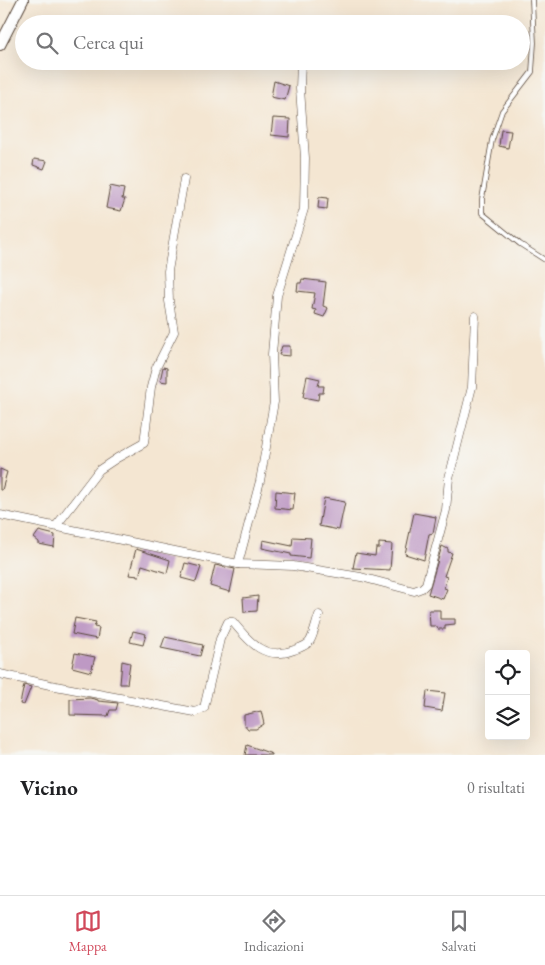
<!DOCTYPE html>
<html lang="it">
<style>
:root{--surface:#fff;--page:#f2f2f2;--text:#202124;--muted:#757577;--line:#e0e0e0;--accent:#d1495b}
body{margin:0;font-family:"EB Garamond",serif;background:var(--page);color:var(--text)}
.controls{position:absolute;right:15px;bottom:15px;display:grid;overflow:hidden;border-radius:5px;box-shadow:0 5px 20px #0002}
.controls button{width:45px;height:45px;display:grid;place-items:center;padding:0;border:0;border-bottom:1px solid var(--line);background:var(--surface);color:var(--text);font:25px sans-serif}
.list{margin:0;padding:0;list-style:none}
h2{display:flex;justify-content:space-between;align-items:center;height:65px;margin:0;padding:0 20px;font-size:21px}
h2 small{font-size:16px;font-weight:400;color:var(--muted)}
.icon{flex:none;width:28px;height:28px;fill:none;stroke:currentColor;stroke-width:2;stroke-linecap:round;stroke-linejoin:round}
.map{position:relative;flex:none;width:545px;height:755px;overflow:hidden}
.search{position:absolute;background:var(--surface);box-shadow:0 5px 20px #0002;left:15px;right:15px;top:15px;height:55px;display:flex;align-items:center;gap:12px;box-sizing:border-box;padding:0 18px;border-radius:28px;color:var(--muted);font-size:19px}
.sheet{height:140px;background:var(--surface)}
nav{display:flex;justify-content:space-around;align-items:center;box-sizing:border-box;height:70px;border-top:1px solid var(--line);background:var(--surface);font-size:14px;color:var(--muted)}
nav a{display:grid;justify-items:center;gap:2px}
nav .on{color:var(--accent)}
.map>svg:first-child{display:block}
.building{fill:#be99c4}
.lines{fill:none;stroke-linecap:round;stroke-linejoin:round}
.service-casing{stroke:#574639;stroke-width:5.5}
.minor-casing{stroke:#574639;stroke-width:9}
.secondary-casing{stroke:#574639;stroke-width:12}
.service{stroke:#fff;stroke-width:4}
.minor{stroke:#fff;stroke-width:8}
.secondary{stroke:#fff;stroke-width:10}
</style>
<div class="map">
<svg width="545" height="755" viewBox="0 0 545 755">
<rect width="100%" height="100%" fill="#f6f6f2"/>
<filter id="ink" filterUnits="userSpaceOnUse"><feTurbulence type="fractalNoise" baseFrequency=".02" numOctaves="2"/><feDisplacementMap in="SourceGraphic" scale="10" xChannelSelector="R" yChannelSelector="G"/><feConvolveMatrix kernelMatrix="1 2 1 2 8 2 1 2 1" color-interpolation-filters="sRGB"/></filter>
<filter id="wash" filterUnits="userSpaceOnUse"><feTurbulence type="fractalNoise" baseFrequency=".0096" numOctaves="4" result="noise"/><feDisplacementMap in="SourceGraphic" scale="20" xChannelSelector="R" yChannelSelector="G"/><feGaussianBlur stdDeviation="1.12" result="paint"/><feColorMatrix in="noise" values="0 0 0 0 0 0 0 0 0 0 0 0 0 0 0 0 0 1.4 0 .05"/><feComposite in="paint" operator="in"/></filter>
<g filter="url(#wash)">
<rect width="100%" height="100%" fill="#f4e6d2"/>
<g id="blocks">
<g class="building">
<path d="M274 81 289 86 285 100 271 97Z"/>
<path d="M273 118 290 119 289 137 271 135Z"/>
<path d="M501 130 511 131 508 148 499 146Z"/>
<path d="M34 159 47 161 44 169 33 165Z"/>
<path d="M110 186 124 189 122 199H125L121 211 106 208Z"/>
<path d="M319 197 328 198 327 209 318 208Z"/>
<path d="M302 279 326 282 323 306 328 308 324 317 315 314 316 310 312 309 315 293 297 291 298 283H301Z"/>
<path d="M282 346H290V356L279 355Z"/>
<path d="M163 367 167 368V382L160 381Z"/>
<path d="M307 376 320 379 318 386H324L323 393H319L318 400 303 397Z"/>
<path d="M0 469 7 472 2 490H0Z"/>
<path d="M276 491 295 493 293 510 275 508Z"/>
<path d="M324 498 345 502 339 530 319 526Z"/>
<path d="M414 513 436 517 433 533 429 534 424 560 405 554Z"/>
<path d="M39 531 55 535 54 547 39 544V542L34 538Z"/>
<path d="M293 537 311 538 309 558 291 556V554L262 548 263 540 292 546Z"/>
<path d="M379 543 392 544 390 570 353 568 356 553 375 556 376 548H379Z"/>
<path d="M442 546 448 549V552L452 553 444 576 447 577 444 588 447 589 443 599 428 594Z"/>
<path d="M136 549 170 560 167 573 142 565 139 576 129 575Z"/>
<path d="M185 563 201 567 196 582 181 578Z"/>
<path d="M215 565 235 569 230 592 210 586Z"/>
<path d="M258 596 257 611 244 612 243 598Z"/>
<path d="M429 610H440V619H455V624L445 625V629H438L436 626H430Z"/>
<path d="M75 618 96 622 94 627 99 628 97 639 72 634Z"/>
<path d="M133 631 146 634 143 645 130 642Z"/>
<path d="M165 637 203 645 200 656 161 648Z"/>
<path d="M75 653 95 657 91 672 72 667Z"/>
<path d="M122 661 130 663 127 684H120Z"/>
<path d="M24 685 31 687 24 705 20 704Z"/>
<path d="M427 691 445 693 442 711 425 708Z"/>
<path d="M90 698 98 700V701L118 703 116 710H110L108 716 70 715V699Z"/>
<path d="M261 711 264 724 256 729H248L244 724V715Z"/>
<path d="M247 745 272 754V755H245Z"/>
</g>
</g>
</g>
<g filter="url(#ink)">
<use href="#blocks" fill-opacity="0" stroke="#574639" stroke-width="1"/>
<g class="lines">
<defs>
<path id="service" d="M532 0 534 43 532 72 502 111 492 140 482 199V213L520 244 545 260"/>
<g id="minor">
<path d="M0 515 238 564 293 566 361 577 414 591 422 588 426 584 446 510 449 478 472 387 475 316"/>
<path d="M56 526 99 470 117 458 144 443 151 387 156 368 174 332 169 301 168 271 184 179"/>
<path d="M238 564 260 481 274 402 272 354 277 296 304 209 305 158 300 89 301 61"/>
<path d="M0 674 50 685 195 712 204 708 220 639 228 622H233C250 643 265 661 294 650 299 648 307 646 310 641 314 634 316 623 319 615"/>
</g>
<path id="secondary" d="M0 45 23 0"/>
</defs>
<use href="#service" class="service-casing"/>
<use href="#minor" class="minor-casing"/>
<use href="#secondary" class="secondary-casing"/>
<use href="#service" class="service"/>
<use href="#minor" class="minor"/>
<use href="#secondary" class="secondary"/>
</g>
</g>
</svg>
<div class="controls">
<button><svg class="icon" aria-label="locate" viewBox="0 0 24 24"><circle cx="12" cy="12" r="6"/><path d="M12 2v4M12 18v4M2 12h4M18 12h4"/></svg></button>
<button><svg class="icon" aria-label="layers" viewBox="0 0 24 24"><path d="M12 4l9 5-9 5-9-5zM3 14l9 5 9-5"/></svg></button>
</div>
<div class="search"><svg class="icon" aria-label="search" viewBox="0 0 24 24"><circle cx="10" cy="10" r="6"/><path d="M15 15l6 6"/></svg>Cerca qui</div>
</div>
<section class="sheet">
<h2>Vicino<small>0 risultati</small></h2>
<ul class="list">
</ul>
</section>
<nav>
<a class="on"><svg class="icon" aria-label="map" viewBox="0 0 24 24"><path d="M3 6l6-2 6 2 6-2v14l-6 2-6-2-6 2zM9 4v14M15 6v14"/></svg>Mappa</a>
<a><svg class="icon" aria-label="directions" viewBox="0 0 24 24"><path d="M12 3l9 9-9 9-9-9zM9 14v-3h6M13 9l2 2-2 2"/></svg>Indicazioni</a>
<a><svg class="icon" aria-label="saved" viewBox="0 0 24 24"><path d="M7 4h10v16l-5-4-5 4z"/></svg>Salvati</a>
</nav>
